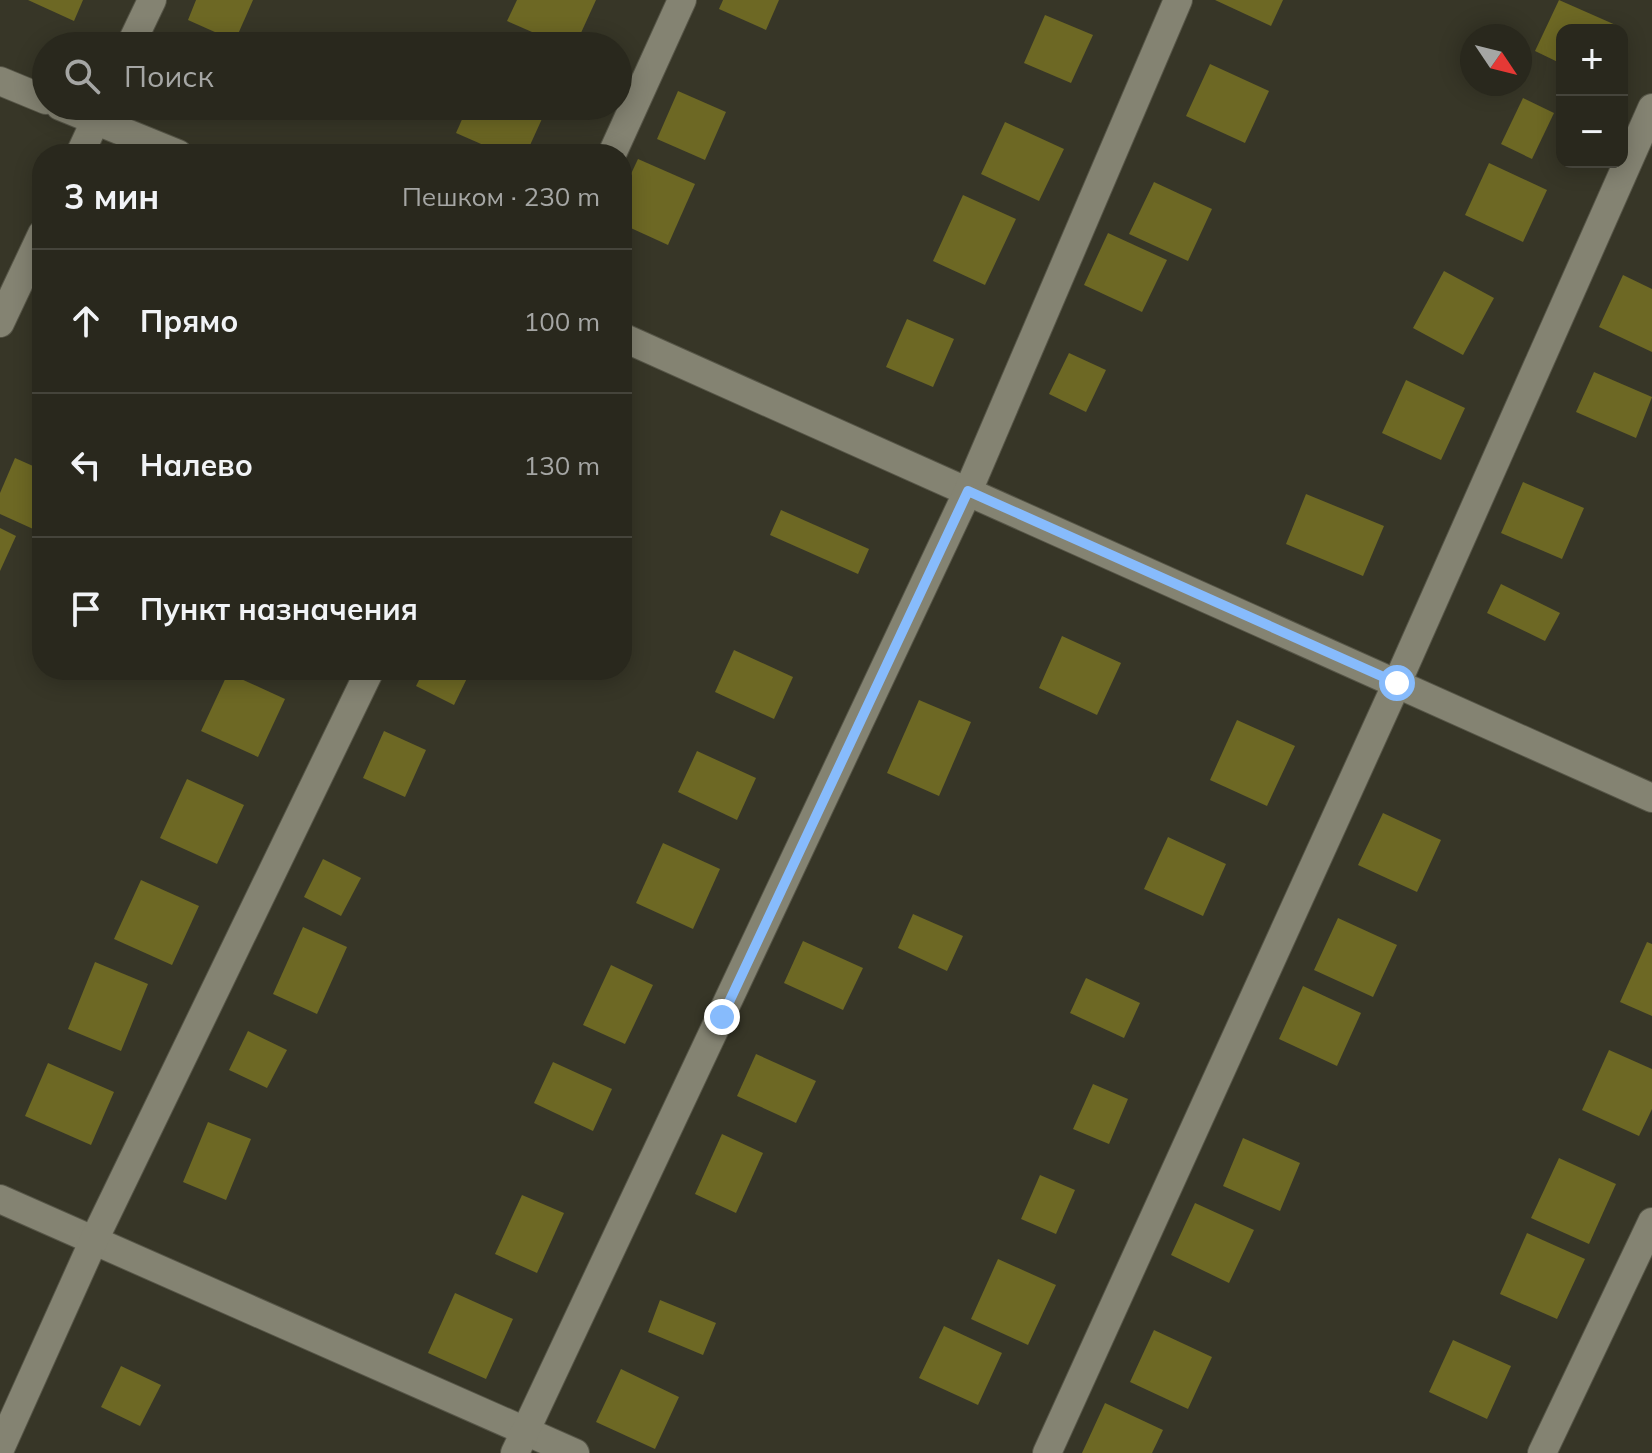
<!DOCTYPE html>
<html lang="ru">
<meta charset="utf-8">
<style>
:root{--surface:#29281d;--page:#313026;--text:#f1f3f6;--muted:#a5a6a4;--line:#45443b}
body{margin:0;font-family:Mulish,sans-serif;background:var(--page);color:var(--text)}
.controls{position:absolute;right:24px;top:24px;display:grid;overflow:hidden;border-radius:16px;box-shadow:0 4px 20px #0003}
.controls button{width:72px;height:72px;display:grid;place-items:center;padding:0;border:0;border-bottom:2px solid var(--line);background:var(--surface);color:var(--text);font:40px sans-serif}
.compass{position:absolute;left:1460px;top:24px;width:72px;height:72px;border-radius:50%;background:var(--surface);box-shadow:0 4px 20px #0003;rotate:125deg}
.stop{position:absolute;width:24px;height:24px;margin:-18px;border:6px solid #87bbfc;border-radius:50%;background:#fff}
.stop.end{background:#87bbfc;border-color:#fff;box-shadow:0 2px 8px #0008}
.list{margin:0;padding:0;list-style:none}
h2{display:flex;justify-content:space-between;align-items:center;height:104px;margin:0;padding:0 32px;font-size:34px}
h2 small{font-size:26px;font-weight:400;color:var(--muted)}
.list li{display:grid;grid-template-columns:52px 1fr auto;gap:24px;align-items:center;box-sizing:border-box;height:144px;padding:0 32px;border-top:2px solid var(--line)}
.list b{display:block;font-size:30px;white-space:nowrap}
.list em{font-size:26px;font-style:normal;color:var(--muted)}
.icon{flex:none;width:44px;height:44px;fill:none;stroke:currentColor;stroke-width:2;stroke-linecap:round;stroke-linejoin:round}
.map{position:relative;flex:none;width:1652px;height:1453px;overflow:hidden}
.search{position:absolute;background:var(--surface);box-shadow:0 4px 20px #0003;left:32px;top:32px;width:600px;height:88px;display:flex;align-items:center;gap:20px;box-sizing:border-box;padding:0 28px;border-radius:44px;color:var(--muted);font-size:30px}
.panel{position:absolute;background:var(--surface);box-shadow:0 4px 20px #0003;left:32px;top:144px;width:600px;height:536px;border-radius:32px}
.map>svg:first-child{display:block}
.building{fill:#6d6824}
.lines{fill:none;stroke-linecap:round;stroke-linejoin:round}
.street-casing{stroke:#565547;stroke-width:30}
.street{stroke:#848372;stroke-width:28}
.route{stroke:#87bbfc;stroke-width:10}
</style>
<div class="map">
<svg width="1652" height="1453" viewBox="0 0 1652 1453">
<rect width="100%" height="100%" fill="#373627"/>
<g class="building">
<path d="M28 0H83L74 21Z"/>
<path d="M196 0H253L235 41 188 20Z"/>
<path d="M517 0H596L575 46H564L507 21Z"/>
<path d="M723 0H779L766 30 719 9Z"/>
<path d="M1215 0H1283L1271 26Z"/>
<path d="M1559 0 1618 26 1616 30H1562V64L1535 51Z"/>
<path d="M1045 15 1093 35 1071 83 1024 63Z"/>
<path d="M1210 64 1269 91 1245 143 1186 116Z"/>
<path d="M678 91 726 112 705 160 657 139Z"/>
<path d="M1523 98 1554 113 1532 159 1501 144Z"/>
<path d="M468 106H537L546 110 526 154H504L456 133Z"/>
<path d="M1005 122 1064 149 1039 201 981 174Z"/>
<path d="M638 159 695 184 668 245 622 224V193Z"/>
<path d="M1489 163 1547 190 1523 242 1465 215Z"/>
<path d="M1154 182 1212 209 1188 261 1129 234Z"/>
<path d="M963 195 1016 219 985 285 933 261Z"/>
<path d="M1108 233 1167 260 1142 312 1084 285Z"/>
<path d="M1444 271 1494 298 1463 355 1413 328Z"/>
<path d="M1623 275 1652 289V352L1599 327Z"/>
<path d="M907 319 954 339 933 387 886 367Z"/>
<path d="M1069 353 1106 370 1086 412 1049 394Z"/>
<path d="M1594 372 1652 397 1636 438 1576 412Z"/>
<path d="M1406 380 1465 408 1441 460 1382 433Z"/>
<path d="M15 458 42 470V533L0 514V493Z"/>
<path d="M1523 482 1584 508 1562 559 1501 533Z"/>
<path d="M1306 494 1384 526 1363 576 1286 544Z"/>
<path d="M781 510 869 549 858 574 770 535Z"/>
<path d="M0 528 16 536 0 571Z"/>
<path d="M1501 584 1560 613 1545 641 1487 613Z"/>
<path d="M1062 636 1121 663 1097 715 1039 688Z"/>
<path d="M734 650 793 677 774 719 715 692Z"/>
<path d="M424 670H471L454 705 416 686Z"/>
<path d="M228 673 285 699 258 757 201 731Z"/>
<path d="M919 700 971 722 939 796 887 773Z"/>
<path d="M1237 720 1295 746 1267 806 1210 780Z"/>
<path d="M384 731 426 750 405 797 363 778Z"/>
<path d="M697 751 756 778 737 820 678 792Z"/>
<path d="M187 779 244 805 217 864 160 838Z"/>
<path d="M1383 813 1441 840 1417 892 1358 865Z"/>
<path d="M1168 837 1226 864 1203 916 1144 889Z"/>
<path d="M663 843 720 869 693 929 636 903Z"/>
<path d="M323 859 361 878 341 916 304 897Z"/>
<path d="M141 880 199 906 172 965 114 939Z"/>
<path d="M913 914 963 936 947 971 898 948Z"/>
<path d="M1338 918 1397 945 1373 997 1314 970Z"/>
<path d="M303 927 347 947 317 1014 273 994Z"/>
<path d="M803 941 863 968 843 1010 784 983Z"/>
<path d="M1647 942 1652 944V1016L1620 1002Z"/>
<path d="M95 962 148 984 121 1051 68 1029Z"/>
<path d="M611 965 653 985 625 1044 583 1025Z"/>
<path d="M1086 978 1140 1003 1124 1038 1070 1013Z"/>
<path d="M1303 986 1361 1013 1337 1066 1279 1039Z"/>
<path d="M248 1031 287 1050 267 1088 229 1070Z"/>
<path d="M1609 1050 1652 1069V1109L1639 1136 1582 1110Z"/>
<path d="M756 1054 816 1081 796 1123 737 1096Z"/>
<path d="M553 1062 612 1089 593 1131 534 1103Z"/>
<path d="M48 1063 114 1092 91 1145 25 1116Z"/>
<path d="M1093 1084 1128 1099 1109 1144 1073 1129Z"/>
<path d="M208 1122 251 1139 226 1200 183 1182Z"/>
<path d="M722 1134 763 1153 736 1213 695 1194Z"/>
<path d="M1243 1138 1300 1163 1280 1211 1223 1186Z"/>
<path d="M1559 1158 1616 1184 1589 1244 1531 1218Z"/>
<path d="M1040 1175 1075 1190 1056 1234 1021 1219Z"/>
<path d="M522 1195 564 1213 537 1273 495 1254Z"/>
<path d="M1195 1203 1254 1230 1229 1283 1171 1255Z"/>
<path d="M1527 1233 1585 1259 1557 1319 1500 1294Z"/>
<path d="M998 1259 1056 1285 1028 1345 971 1319Z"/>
<path d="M455 1293 513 1319 486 1379 428 1353Z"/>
<path d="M660 1300 716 1323 703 1355 648 1332Z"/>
<path d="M944 1326 1002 1353 978 1405 919 1378Z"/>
<path d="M1154 1330 1212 1357 1188 1409 1130 1382Z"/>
<path d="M1453 1340 1511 1366 1487 1419 1429 1392Z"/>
<path d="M121 1366 161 1385 140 1426 101 1407Z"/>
<path d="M621 1369 679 1397 655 1449 596 1422Z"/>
<path d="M1105 1403 1163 1430 1152 1453H1082Z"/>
</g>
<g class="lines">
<defs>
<g id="street">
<path d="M130 46 152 0"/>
<path d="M0 81 46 100"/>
<path d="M60 106 178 154"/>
<path d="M80 154 102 106"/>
<path d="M612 154 682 0"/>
<path d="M0 323 42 234"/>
<path d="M622 337 1652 798"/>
<path d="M0 1199 575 1453"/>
<path d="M0 1449 94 1240 370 670"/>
<path d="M515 1453 968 491 1178 0"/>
<path d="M1047 1453 1397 683 1652 108"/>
<path d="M1542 1453 1652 1222"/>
</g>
</defs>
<use href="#street" class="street-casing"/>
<use href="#street" class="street"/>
</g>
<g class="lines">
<path class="route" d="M722 1017 968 491 1397 683"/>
</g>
</svg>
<div class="controls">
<button>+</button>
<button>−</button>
</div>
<svg class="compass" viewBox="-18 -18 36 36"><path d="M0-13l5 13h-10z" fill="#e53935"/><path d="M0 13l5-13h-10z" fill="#a5a6a4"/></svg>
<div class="stop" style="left:1397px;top:683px"></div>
<div class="stop end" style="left:722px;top:1017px"></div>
<div class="search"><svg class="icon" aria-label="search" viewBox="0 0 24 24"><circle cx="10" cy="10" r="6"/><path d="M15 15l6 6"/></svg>Поиск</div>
<section class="panel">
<h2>3 мин<small>Пешком · 230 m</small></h2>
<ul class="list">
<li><svg class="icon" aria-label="ahead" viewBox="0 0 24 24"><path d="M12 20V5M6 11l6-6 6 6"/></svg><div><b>Прямо</b></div><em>100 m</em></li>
<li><svg class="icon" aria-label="left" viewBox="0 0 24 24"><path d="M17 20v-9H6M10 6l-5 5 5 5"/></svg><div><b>Налево</b></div><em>130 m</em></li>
<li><svg class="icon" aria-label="arrive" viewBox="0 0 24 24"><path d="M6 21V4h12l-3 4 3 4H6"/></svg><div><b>Пункт назначения</b></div></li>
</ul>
</section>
</div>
